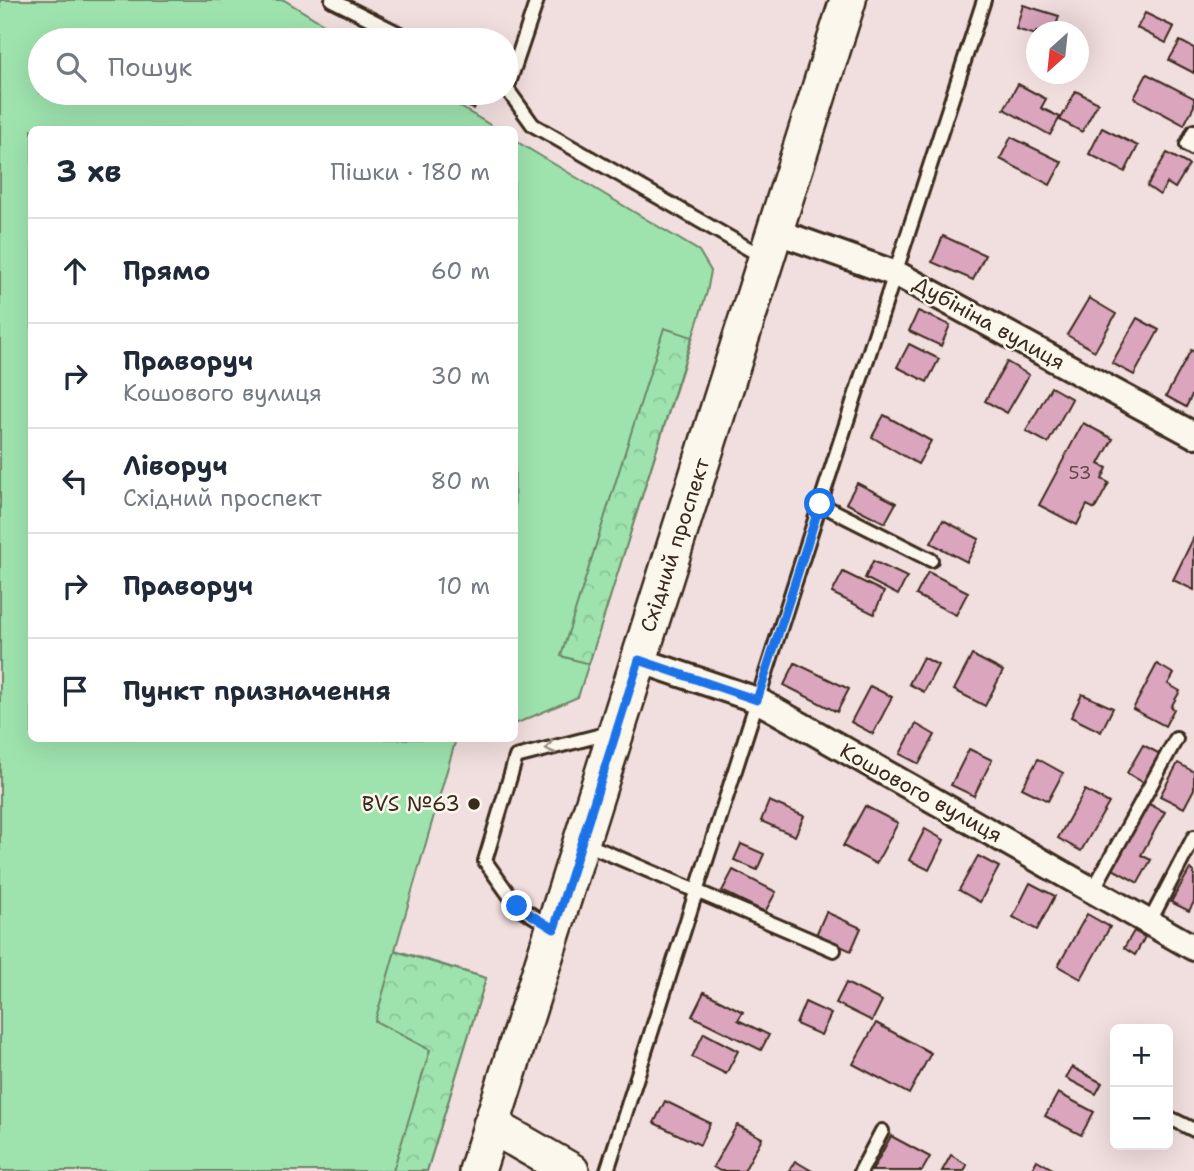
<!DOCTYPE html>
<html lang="uk">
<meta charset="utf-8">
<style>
:root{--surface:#fff;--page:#f6f6f7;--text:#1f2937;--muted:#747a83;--line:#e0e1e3}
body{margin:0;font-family:"Shantell Sans",sans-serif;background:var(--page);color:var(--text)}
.controls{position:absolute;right:21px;bottom:21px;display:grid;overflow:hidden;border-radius:10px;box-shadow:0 7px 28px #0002}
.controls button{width:63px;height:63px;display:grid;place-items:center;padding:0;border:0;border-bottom:2px solid var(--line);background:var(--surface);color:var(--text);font:35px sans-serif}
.compass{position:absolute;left:1026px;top:21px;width:63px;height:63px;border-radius:50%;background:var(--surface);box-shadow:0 7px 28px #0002;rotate:207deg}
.stop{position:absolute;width:21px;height:21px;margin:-16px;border:5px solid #1a73e8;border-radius:50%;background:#fff}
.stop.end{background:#1a73e8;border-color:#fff;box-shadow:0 2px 7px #0008}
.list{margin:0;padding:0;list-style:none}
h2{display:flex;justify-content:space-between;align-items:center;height:91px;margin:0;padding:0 28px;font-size:30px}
h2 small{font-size:23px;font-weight:400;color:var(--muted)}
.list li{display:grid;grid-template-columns:46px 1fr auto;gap:21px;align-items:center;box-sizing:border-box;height:105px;padding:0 28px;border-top:2px solid var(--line)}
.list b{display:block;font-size:26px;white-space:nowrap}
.list p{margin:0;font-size:23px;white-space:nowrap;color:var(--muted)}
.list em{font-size:23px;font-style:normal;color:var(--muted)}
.icon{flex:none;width:38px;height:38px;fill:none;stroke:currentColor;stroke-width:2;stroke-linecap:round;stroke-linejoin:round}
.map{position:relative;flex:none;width:1194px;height:1171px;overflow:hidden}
.search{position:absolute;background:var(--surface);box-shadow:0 7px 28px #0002;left:28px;top:28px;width:490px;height:77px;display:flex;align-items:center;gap:18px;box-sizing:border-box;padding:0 24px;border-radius:38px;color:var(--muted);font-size:26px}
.panel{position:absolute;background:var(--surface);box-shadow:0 7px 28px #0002;left:28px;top:126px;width:490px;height:616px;border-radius:10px}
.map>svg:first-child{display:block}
.green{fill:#9ee3ae;stroke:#6c8666;stroke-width:2}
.forest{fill:url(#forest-crowns);stroke:#6c8666;stroke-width:2}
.building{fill:#daa5bd;stroke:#3b2a1e;stroke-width:2}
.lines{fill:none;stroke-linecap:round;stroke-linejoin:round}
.lane-casing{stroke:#3b2a1e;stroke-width:18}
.street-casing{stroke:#3b2a1e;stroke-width:30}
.secondary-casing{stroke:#3b2a1e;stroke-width:40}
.lane{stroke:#fbf7ec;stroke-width:12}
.street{stroke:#fbf7ec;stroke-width:24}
.secondary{stroke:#fbf7ec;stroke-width:35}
.oneway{stroke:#9b9085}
.route{stroke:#1a73e8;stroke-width:9}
.poi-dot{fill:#3b2a1e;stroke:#fbf7ec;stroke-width:2.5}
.labels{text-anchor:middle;stroke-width:5;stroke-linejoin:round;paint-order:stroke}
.number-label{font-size:18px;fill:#634946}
.street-label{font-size:21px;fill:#3b2a1e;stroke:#fbf7ec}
.poi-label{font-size:21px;fill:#3b2a1e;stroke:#fbf7ec;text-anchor:end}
</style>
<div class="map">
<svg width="1194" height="1171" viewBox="0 0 1194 1171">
<defs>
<pattern id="forest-crowns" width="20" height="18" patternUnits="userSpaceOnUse" patternTransform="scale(1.75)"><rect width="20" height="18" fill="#9ee3ae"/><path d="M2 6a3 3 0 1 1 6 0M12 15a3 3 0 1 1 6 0" fill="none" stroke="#89c395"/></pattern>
</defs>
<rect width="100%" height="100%" fill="#f1dede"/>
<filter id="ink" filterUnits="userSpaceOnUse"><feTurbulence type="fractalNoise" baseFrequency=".0143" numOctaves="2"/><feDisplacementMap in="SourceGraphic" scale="14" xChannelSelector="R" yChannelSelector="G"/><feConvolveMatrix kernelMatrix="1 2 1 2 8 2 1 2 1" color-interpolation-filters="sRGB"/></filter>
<g filter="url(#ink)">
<g class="green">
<path d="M0 0H284L350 40H40V93H437L497 129 32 130V738L456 739 395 950 486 978 427 1171H0Z"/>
<path d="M514 140 699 251 711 271 707 292 578 697 515 724Z"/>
</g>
<g class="forest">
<path d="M664 328 692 337 589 664 561 656Z"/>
<path d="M395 951 486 978 427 1171H393L430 1050 375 1021Z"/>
</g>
<g class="building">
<path d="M1023 5 1059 16 1054 32H1036V35L1016 29Z"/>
<path d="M1145 13 1174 27 1166 43 1137 28Z"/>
<path d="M1180 41 1194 48V73L1169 60Z"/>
<path d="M1147 74 1194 98V106L1184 125 1134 98Z"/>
<path d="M1018 84 1046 99 1041 108 1060 117 1050 135 1004 109Z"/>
<path d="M1076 91 1098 103 1082 132 1060 120Z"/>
<path d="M451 93H462L478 98 474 109 448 100Z"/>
<path d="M1102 128 1138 146 1125 172 1089 154Z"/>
<path d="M1011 137 1062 162 1050 185 1000 159Z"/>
<path d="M1167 153 1189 165 1175 188 1167 183 1160 195 1147 186Z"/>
<path d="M943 236 985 255 973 280 932 262Z"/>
<path d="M1089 298 1116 314 1095 351 1067 335Z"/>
<path d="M918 311 950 325 941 346 909 331Z"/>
<path d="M1137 318 1159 330 1134 375 1112 363Z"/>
<path d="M909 344 939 359 927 382 897 367Z"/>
<path d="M1191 350 1194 352V391L1186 407 1166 396Z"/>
<path d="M1007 362 1029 375 1007 413 985 401Z"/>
<path d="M1051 387 1072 399 1048 443 1026 431Z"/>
<path d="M884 415 931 441 918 464 872 437Z"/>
<path d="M1083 423 1113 439 1099 464 1107 468 1102 479 1109 483 1095 509 1087 505 1077 525 1039 505Z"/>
<path d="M857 483 896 503 885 523 846 503Z"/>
<path d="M943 520 979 539 967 562 931 543Z"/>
<path d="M1194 537V590L1173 580Z"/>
<path d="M873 561 907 577 898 595 865 578Z"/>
<path d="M843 572 884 592 874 614 832 593Z"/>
<path d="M928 572 968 592 956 615 916 595Z"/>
<path d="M972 655 1003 671 985 706 954 690Z"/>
<path d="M923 657 938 665 924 692 909 684Z"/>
<path d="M795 663 849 689 837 712 784 685Z"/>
<path d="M1157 664 1174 674 1168 684 1180 691 1171 707 1174 709 1165 726 1133 709Z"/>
<path d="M870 686 892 697 873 734 851 722Z"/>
<path d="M1082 694 1113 708 1101 732 1071 717Z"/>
<path d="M916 724 935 735 919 764 900 754Z"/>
<path d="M1143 745 1162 755 1146 784 1127 773Z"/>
<path d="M969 749 992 760 974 796 951 785Z"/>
<path d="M1038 759 1063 773 1048 801 1022 788Z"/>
<path d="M1178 763 1194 772V789L1184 808 1160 796Z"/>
<path d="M1085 790 1109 803 1081 851 1058 838Z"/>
<path d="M769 801 804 816 795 836 761 821Z"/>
<path d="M1145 802 1165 812 1141 855 1151 860 1138 883 1109 867Z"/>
<path d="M865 806 898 823 876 864 843 846Z"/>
<path d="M925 829 944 840 929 870 909 860Z"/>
<path d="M741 844 764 854 757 870 734 860Z"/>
<path d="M978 856 999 867 980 902 959 890Z"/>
<path d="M1190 869 1194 872V902L1189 911 1171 902Z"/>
<path d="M733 870 776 892 765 912 722 891Z"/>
<path d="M1030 883 1055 896 1037 930 1013 917Z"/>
<path d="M826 912 861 928 851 951 816 935Z"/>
<path d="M1087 914 1110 927 1081 979 1058 966Z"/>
<path d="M1134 931 1145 937 1135 955 1124 948Z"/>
<path d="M846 983 882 1001 872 1021 836 1003Z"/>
<path d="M704 992 743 1012 738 1020 769 1035 761 1050 692 1016Z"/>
<path d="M805 1002 831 1014 821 1035 796 1024Z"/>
<path d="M876 1023 931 1053 909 1094 853 1064Z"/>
<path d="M704 1033 738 1051 726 1074 692 1057Z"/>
<path d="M1072 1067 1102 1083 1096 1094 1066 1078Z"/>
<path d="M1058 1093 1094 1112 1081 1135 1045 1116Z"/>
<path d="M665 1101 710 1123 700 1145 654 1123Z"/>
<path d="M737 1125 762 1138 744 1171H720L713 1167Z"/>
<path d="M891 1136 930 1157 922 1171H872Z"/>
<path d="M951 1155 967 1165 964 1171H942Z"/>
<path d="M1037 1160 1056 1171H1031Z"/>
<path d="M795 1161 812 1171H789Z"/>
</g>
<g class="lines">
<defs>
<g id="lane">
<path d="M332 0 412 40"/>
<path d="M537 0 507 89 533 125 763 257"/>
<path d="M1194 131 1187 145 1194 149"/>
<path d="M820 504 931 560"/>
<path d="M584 843 834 950"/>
<path d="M1093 890 1176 739"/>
<path d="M1149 923 1194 837"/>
<path d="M551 927 517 906 485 861 516 757 613 732"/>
<path d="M1168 1117 1194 1130"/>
<path d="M607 1171 820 504 984 0"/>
<path d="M861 1171 882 1131"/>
</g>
<g id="street">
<path d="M775 231 899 275 1194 435"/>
<path d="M639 660 757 700 1194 948"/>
</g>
<g id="secondary">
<path d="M491 1125 571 1171"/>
<path d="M477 1171 848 0"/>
</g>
</defs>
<use href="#lane" class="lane-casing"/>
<use href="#street" class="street-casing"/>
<use href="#secondary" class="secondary-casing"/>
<use href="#lane" class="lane"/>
<use href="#street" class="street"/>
<use href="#secondary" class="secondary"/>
</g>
<defs><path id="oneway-chevron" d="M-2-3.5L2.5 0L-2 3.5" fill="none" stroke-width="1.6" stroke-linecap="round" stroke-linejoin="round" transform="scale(1.75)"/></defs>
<use class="oneway" href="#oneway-chevron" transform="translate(550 748) rotate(165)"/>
</g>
<g class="lines" filter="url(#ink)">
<path class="route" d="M517 906 554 929 639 660 757 700 820 504"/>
</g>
<circle class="poi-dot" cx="474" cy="804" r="7"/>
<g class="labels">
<g class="number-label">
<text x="1080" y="479">53</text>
</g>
<g class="street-label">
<text transform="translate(989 323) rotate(29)" y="7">Дубініна вулиця</text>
<text transform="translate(675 545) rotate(-72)" y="7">Східний проспект</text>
<text transform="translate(921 793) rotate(29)" y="7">Кошового вулиця</text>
</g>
<g class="poi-label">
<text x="460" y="811">BVS №63</text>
</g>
</g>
</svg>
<div class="controls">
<button>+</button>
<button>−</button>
</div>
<svg class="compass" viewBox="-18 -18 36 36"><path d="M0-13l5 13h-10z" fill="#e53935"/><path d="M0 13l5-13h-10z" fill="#747a83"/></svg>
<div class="stop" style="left:820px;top:504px"></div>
<div class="stop end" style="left:517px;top:906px"></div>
<div class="search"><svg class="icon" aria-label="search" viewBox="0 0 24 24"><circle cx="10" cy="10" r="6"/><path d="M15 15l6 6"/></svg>Пошук</div>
<section class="panel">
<h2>3 хв<small>Пішки · 180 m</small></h2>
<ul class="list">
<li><svg class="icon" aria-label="ahead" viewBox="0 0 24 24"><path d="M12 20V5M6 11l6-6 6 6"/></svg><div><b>Прямо</b></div><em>60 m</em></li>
<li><svg class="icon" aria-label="right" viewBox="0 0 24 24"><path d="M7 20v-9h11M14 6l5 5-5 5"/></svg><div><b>Праворуч</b><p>Кошового вулиця</p></div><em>30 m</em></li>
<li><svg class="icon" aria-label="left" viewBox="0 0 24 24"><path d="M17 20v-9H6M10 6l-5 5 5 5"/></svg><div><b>Ліворуч</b><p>Східний проспект</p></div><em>80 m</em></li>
<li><svg class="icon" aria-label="right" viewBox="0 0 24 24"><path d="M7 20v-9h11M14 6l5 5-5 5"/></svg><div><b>Праворуч</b></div><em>10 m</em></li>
<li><svg class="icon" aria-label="arrive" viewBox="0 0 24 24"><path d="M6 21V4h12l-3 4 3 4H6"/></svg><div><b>Пункт призначення</b></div></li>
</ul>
</section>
</div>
